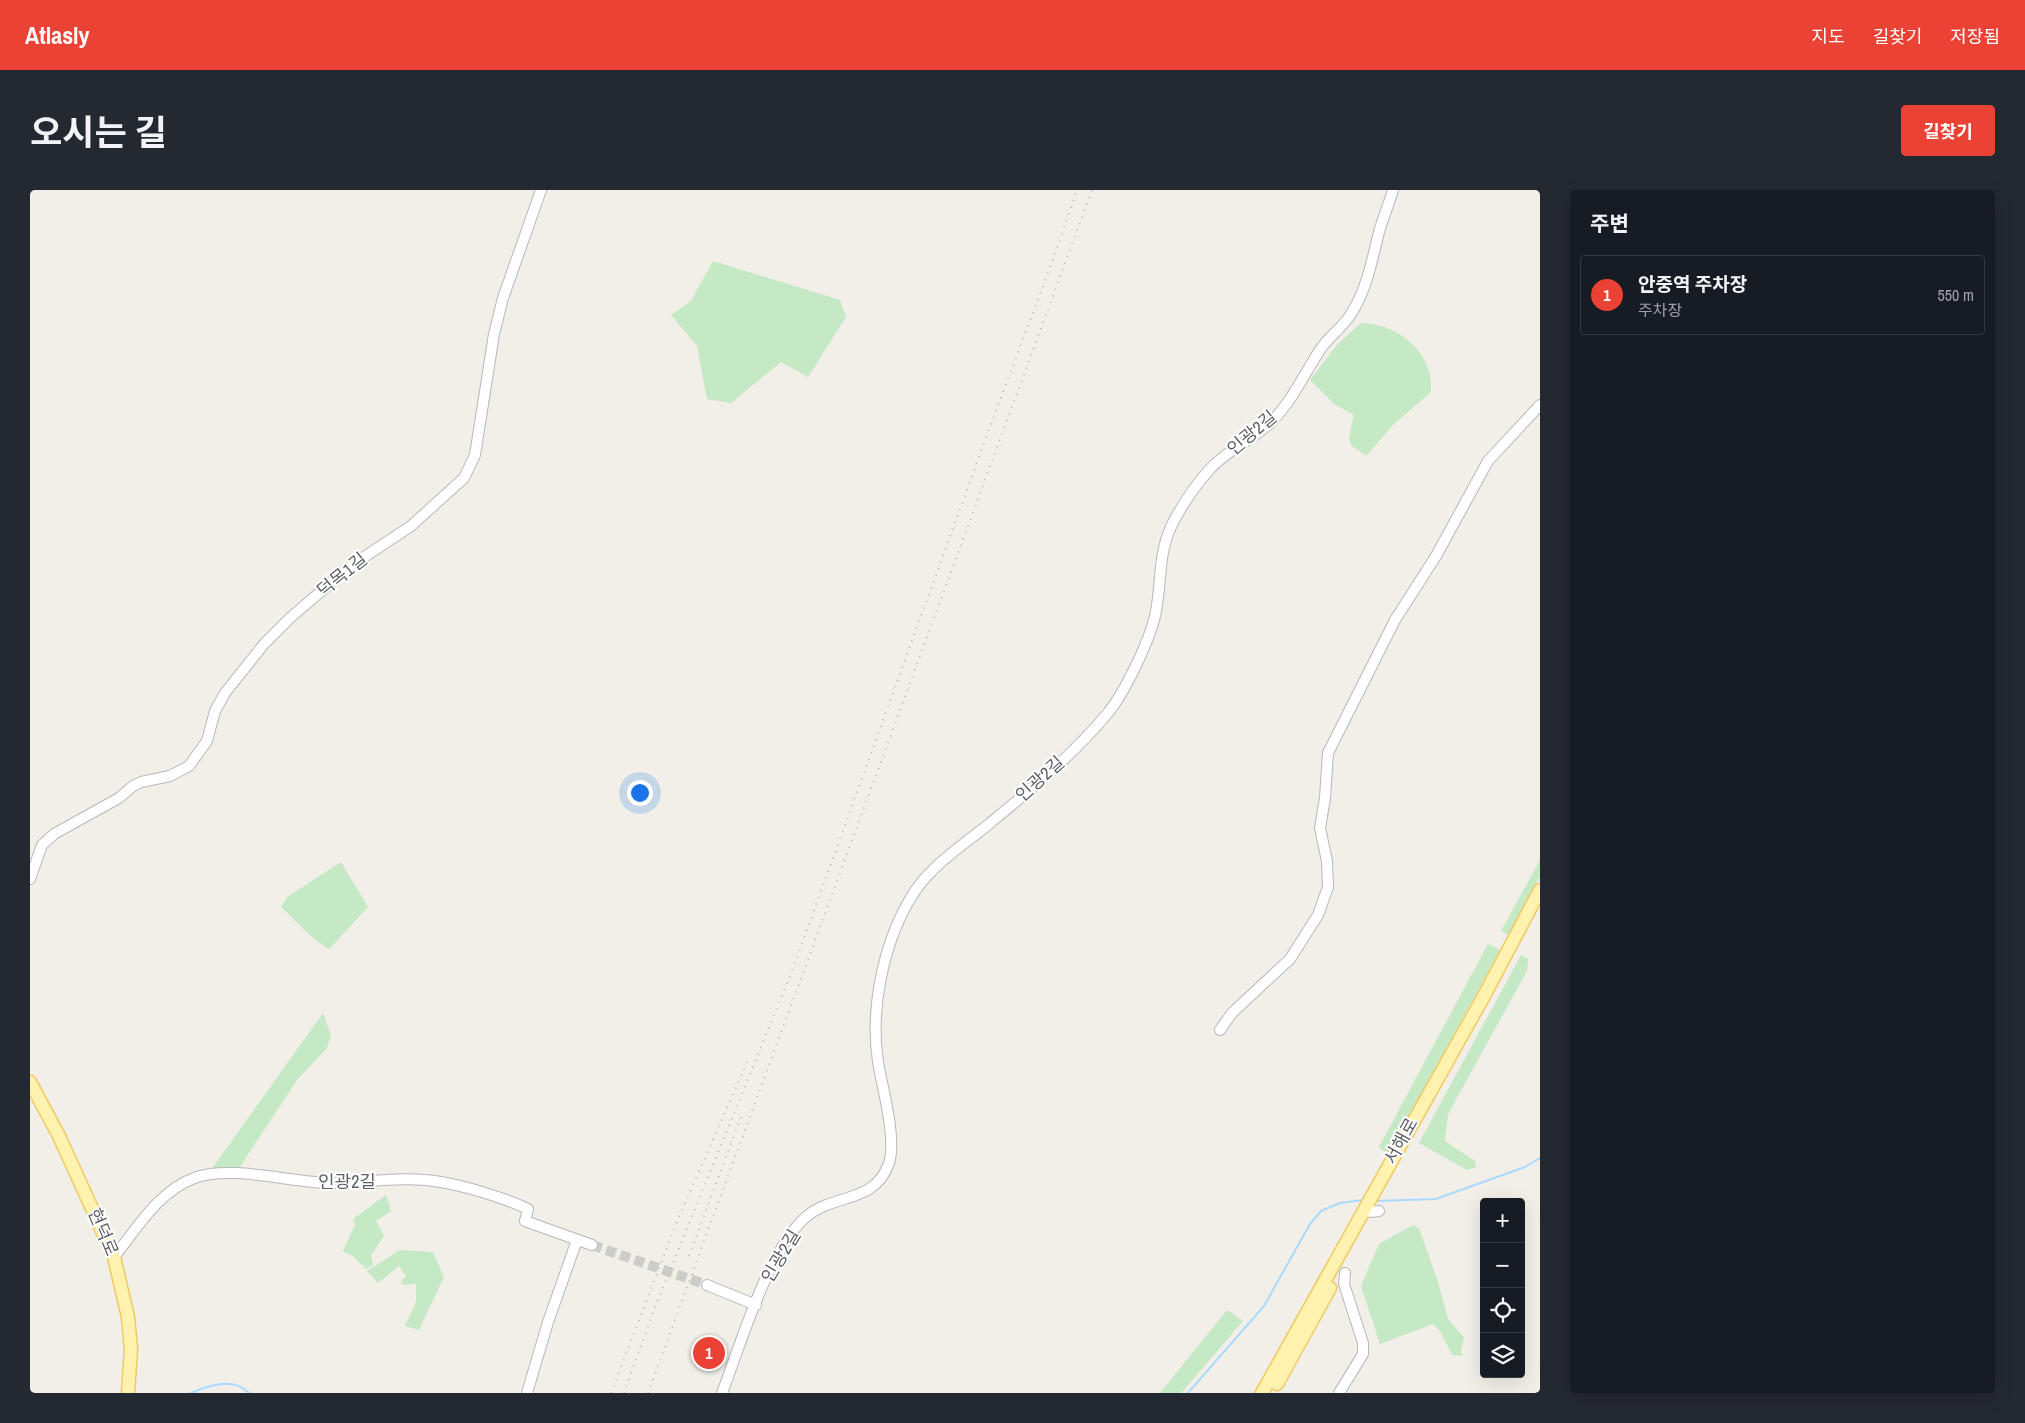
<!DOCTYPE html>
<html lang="ko">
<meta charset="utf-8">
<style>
:root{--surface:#171b24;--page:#242831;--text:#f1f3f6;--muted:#9ea1a6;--line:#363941;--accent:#ea4335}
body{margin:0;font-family:"Archivo Narrow","Noto Sans KR",sans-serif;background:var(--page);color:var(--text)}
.controls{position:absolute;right:15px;bottom:15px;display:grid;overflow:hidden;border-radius:5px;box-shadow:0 5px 20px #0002}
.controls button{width:45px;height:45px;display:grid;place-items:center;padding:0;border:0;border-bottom:1px solid var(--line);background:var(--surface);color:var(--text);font:25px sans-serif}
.you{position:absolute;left:609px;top:602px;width:18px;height:18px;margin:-12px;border:4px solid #fff;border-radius:50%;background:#1a73e8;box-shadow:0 0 0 8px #1a73e833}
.badge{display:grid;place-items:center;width:32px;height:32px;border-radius:50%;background:var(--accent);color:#fff;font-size:16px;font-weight:700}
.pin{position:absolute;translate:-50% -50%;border:2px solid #fff;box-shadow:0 1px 5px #0006}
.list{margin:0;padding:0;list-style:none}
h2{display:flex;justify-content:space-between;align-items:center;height:65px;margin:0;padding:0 20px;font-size:21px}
h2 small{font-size:16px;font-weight:400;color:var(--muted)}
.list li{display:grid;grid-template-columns:32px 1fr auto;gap:15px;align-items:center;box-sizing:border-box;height:80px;margin:0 10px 10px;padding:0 10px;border:1px solid var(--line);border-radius:5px}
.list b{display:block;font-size:19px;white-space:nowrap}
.list p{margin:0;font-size:16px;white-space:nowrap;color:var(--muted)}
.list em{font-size:16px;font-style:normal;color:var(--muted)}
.icon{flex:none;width:28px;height:28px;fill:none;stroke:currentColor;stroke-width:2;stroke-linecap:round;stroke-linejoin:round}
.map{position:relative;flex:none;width:1510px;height:1203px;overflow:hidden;border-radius:5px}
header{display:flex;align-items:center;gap:30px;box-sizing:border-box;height:70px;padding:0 25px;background:var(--accent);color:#fff}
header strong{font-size:24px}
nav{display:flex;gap:28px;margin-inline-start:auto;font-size:18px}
.intro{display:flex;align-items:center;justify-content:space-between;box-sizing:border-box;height:120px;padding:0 30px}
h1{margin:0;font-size:35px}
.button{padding:12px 22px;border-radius:5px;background:var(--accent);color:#fff;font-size:18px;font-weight:700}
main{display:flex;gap:30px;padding:0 30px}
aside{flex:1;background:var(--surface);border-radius:5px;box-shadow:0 5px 20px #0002}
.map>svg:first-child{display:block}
.green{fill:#c5e8c5}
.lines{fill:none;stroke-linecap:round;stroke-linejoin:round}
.stream{stroke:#aadaff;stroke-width:2}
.minor-tunnel{stroke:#ccccc8;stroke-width:10;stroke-dasharray:10 5;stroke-linecap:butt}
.minor-casing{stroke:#b5b8bc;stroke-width:12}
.major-casing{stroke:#f2c960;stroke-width:15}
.minor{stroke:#fff;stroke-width:10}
.major{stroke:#fff2af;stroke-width:12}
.rail{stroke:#b6b7b8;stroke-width:2;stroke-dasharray:1 6;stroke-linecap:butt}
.labels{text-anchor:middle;stroke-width:4;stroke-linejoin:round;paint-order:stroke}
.street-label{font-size:18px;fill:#5f6368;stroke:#fff}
</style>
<header>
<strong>Atlasly</strong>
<nav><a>지도</a><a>길찾기</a><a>저장됨</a></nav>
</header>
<div class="intro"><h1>오시는 길</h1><a class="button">길찾기</a></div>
<main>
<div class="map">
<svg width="1510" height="1203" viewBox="0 0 1510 1203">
<rect width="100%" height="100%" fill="#f1efe8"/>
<g class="green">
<path d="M683 71 810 110 816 127 778 187 751 172 701 213 677 209 667 156 641 125 661 111Z"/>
<path d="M1331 133C1368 134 1404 162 1401 202L1364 234 1336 266 1321 255 1319 247 1324 225 1304 214 1280 190 1307 155Z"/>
<path d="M1510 670V687L1478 745 1471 741Z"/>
<path d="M311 672 338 717 299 759 283 748 251 717 257 707Z"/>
<path d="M1458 754 1470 760 1358 965 1349 957Z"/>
<path d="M1491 765 1498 769 1497 781 1418 924 1415 951 1445 971 1446 977 1437 980 1389 953Z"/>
<path d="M293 823 301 845 297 858 267 890 209 978 199 980H181Z"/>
<path d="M356 1005 361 1021 346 1031 354 1046 341 1065 343 1075 336 1079 323 1066 313 1061 325 1035 323 1029Z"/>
<path d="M1383 1035 1389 1038 1408 1092 1418 1129 1434 1148 1431 1162 1433 1166 1422 1165 1410 1141 1403 1134 1350 1154 1331 1096 1349 1054Z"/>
<path d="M370 1060 403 1062 414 1087 389 1140 375 1136 386 1112V1094L373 1095 371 1092 376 1086 369 1076 348 1093 337 1081Z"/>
<path d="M1197 1120 1213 1131 1151 1203H1130Z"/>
</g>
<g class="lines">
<g class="stream">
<path d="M1346 1011 1406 1009 1495 977 1510 968"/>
<path d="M161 1203C180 1195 203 1187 219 1203"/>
<path d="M1158 1203 1234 1116 1280 1034 1291 1021 1310 1013 1333 1010"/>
</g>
<path class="minor-tunnel" d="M562 1055 677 1095"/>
<defs>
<g id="minor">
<path d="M0 689 12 655 24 644 89 608 103 596 111 592 140 586 159 576 177 551 185 521 195 503 234 454 261 427 322 375 381 336 434 288 445 265 464 144 473 108 511 0"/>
<path d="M1190 840 1202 823 1260 769 1288 725 1298 697 1297 671 1290 638 1295 608 1298 563 1365 430 1406 366 1458 271 1510 215"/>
<path d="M1341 1022 1349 1021"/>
<path d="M84 1067C108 1037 129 1000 167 987 202 975 263 993 302 993 336 993 371 986 404 991 433 995 472 1007 498 1019L495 1031 562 1055"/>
<path d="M677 1095 726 1115"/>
<path d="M497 1203 518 1132 547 1050"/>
<path d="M692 1203C711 1154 738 1059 777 1026 805 1003 845 1014 859 973 867 949 852 897 848 872 840 819 853 755 880 709 897 678 932 656 959 634 1000 600 1043 565 1077 524 1094 504 1119 452 1125 426 1133 390 1126 362 1146 327 1155 311 1167 293 1180 279 1198 259 1225 249 1243 230 1261 212 1274 185 1288 163 1296 148 1312 139 1321 124 1337 99 1342 70 1349 42 1353 28 1359 14 1363 0"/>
<path d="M1309 1203 1333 1164V1153L1314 1094 1315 1083"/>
</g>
<g id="major">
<path d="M0 892 29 946 84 1067 98 1127 101 1159 98 1203"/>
<path d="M1247 1194 1300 1098"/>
<path d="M1232 1203 1455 804 1510 700"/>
</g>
</defs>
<use href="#minor" class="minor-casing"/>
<use href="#major" class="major-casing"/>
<use href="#minor" class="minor"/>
<use href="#major" class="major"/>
<g class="rail">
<path d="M659 1066 711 927"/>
<path d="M581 1203 648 1029 719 868"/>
<path d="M594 1203 623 1122 762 781 958 242 1024 67 1047 0"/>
<path d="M618 1203 1062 0"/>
</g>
</g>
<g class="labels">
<g class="street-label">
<text transform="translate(1222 243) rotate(-40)" y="6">인광2길</text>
<text transform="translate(312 385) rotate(-39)" y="6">덕목1길</text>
<text transform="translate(1010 589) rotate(-42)" y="6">인광2길</text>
<text transform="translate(1371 951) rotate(-61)" y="6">서해로</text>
<text x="317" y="998">인광2길</text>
<text transform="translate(73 1042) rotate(67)" y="6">현덕로</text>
<text transform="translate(751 1066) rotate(-59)" y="6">인광2길</text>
</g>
</g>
</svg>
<div class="controls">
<button>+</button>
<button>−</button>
<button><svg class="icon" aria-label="locate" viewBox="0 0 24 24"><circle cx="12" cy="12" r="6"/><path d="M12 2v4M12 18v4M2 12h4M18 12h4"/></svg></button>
<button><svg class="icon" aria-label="layers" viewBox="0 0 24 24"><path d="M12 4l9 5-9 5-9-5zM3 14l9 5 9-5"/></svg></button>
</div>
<div class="you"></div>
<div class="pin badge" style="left:679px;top:1163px">1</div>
</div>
<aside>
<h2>주변<small></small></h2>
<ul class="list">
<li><span class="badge">1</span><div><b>안중역 주차장</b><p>주차장</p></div><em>550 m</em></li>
</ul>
</aside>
</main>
